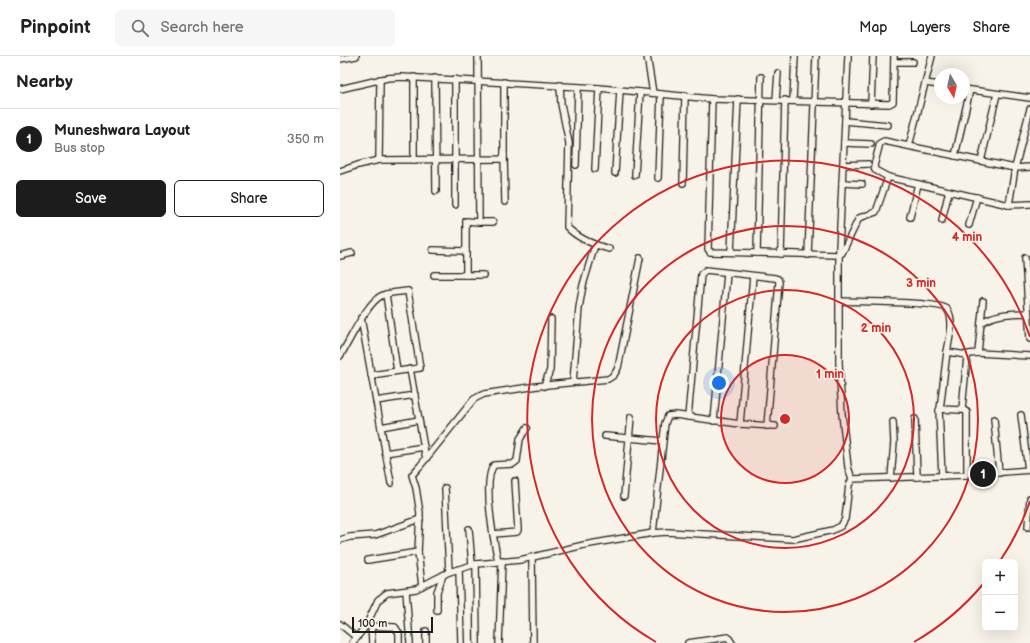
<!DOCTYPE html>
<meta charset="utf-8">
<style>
:root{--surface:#fff;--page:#f6f6f6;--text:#202124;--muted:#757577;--line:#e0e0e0;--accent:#1c1c1c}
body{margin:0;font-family:"Balsamiq Sans",sans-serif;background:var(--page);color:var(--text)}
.controls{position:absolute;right:12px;bottom:12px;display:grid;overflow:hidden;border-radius:6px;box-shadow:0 4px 16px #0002}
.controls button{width:36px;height:36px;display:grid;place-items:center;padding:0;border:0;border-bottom:1px solid var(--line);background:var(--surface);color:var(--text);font:20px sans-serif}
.compass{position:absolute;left:594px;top:12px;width:36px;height:36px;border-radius:50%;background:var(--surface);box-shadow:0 4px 16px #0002;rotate:171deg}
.scale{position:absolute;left:12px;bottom:10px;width:81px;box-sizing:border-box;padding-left:4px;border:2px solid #1c1c1c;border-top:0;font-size:11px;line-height:14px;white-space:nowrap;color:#1c1c1c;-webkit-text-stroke:3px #f7f3e8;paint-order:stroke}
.you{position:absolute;left:379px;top:327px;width:14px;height:14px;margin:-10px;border:3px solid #fff;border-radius:50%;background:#1a73e8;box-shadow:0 0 0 6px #1a73e833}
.badge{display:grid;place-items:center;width:26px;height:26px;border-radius:50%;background:var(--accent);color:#fff;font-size:13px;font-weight:700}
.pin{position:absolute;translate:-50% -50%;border:2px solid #fff;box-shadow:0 1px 4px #0006}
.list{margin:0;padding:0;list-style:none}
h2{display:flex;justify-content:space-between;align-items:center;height:52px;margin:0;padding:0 16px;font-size:17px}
h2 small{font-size:13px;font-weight:400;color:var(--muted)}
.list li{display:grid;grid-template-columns:26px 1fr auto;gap:12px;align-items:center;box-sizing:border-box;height:60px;padding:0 16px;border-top:1px solid var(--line)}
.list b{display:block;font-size:15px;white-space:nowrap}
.list p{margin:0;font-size:13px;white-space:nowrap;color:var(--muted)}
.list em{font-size:13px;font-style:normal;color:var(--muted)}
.actions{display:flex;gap:8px;padding:12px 16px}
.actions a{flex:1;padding:9px 0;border:1px solid var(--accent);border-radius:6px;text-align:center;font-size:14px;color:var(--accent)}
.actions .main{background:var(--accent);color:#fff}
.icon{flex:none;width:22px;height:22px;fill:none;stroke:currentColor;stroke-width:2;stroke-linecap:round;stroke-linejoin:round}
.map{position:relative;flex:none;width:690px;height:587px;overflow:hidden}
header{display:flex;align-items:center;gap:24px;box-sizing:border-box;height:56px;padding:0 20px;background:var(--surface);border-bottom:1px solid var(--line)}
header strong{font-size:19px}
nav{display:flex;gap:22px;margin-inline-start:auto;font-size:14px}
.search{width:280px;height:36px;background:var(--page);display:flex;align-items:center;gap:10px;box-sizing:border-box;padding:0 14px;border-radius:6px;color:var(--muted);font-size:15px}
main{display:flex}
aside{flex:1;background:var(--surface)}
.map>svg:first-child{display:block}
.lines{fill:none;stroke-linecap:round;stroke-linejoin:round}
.minor-casing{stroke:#1c1c1c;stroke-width:8}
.minor{stroke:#f7f3e8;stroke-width:5.5}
.ring{fill:none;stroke:#d62828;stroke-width:2}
.centre{fill:#d62828;stroke:#f7f3e8;stroke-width:2}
.ring-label{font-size:12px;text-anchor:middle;font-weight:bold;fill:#d62828;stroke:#f7f3e8;stroke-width:3;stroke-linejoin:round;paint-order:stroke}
</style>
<header>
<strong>Pinpoint</strong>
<div class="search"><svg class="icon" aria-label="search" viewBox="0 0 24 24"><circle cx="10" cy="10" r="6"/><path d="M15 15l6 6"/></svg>Search here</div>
<nav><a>Map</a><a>Layers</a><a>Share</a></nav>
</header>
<main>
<aside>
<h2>Nearby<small></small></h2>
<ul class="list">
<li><span class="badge">1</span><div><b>Muneshwara Layout</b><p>Bus stop</p></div><em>350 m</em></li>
</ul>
<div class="actions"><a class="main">Save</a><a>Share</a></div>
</aside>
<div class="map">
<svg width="690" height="587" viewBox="0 0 690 587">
<rect width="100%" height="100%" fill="#f7f3e8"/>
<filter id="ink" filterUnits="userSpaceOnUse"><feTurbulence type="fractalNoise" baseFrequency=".025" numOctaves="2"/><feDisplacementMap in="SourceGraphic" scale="8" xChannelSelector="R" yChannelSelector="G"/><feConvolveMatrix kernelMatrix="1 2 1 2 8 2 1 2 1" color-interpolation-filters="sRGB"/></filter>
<g filter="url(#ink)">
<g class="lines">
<defs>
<g id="minor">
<path d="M138 0 139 166H153"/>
<path d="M307 0 313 37"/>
<path d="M508 0 499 193V307L502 358 508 411 512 423"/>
<path d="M0 3 16 0"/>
<path d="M554 6H573"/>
<path d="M74 21V104"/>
<path d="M95 22 96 135"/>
<path d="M115 23V149"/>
<path d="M585 27 600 29"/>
<path d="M220 29 221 48 229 87 227 171C237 182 255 189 269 193"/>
<path d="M0 33 47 22 61 21 259 32 372 43 549 48 553 46 554 0"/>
<path d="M624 33 690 42"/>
<path d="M372 43 368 193 370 196 499 199 502 197 519 162 536 156 548 121 669 149 675 112 690 53"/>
<path d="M436 44 438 17"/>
<path d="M453 44 455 0"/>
<path d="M531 48 533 0"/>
<path d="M505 65 548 69"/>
<path d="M504 87 531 88"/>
<path d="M569 90 592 0"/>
<path d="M164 99 165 146"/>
<path d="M615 100 630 34"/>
<path d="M39 104 40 23"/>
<path d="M641 105 657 38"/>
<path d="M236 109 238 31"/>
<path d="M503 109 528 108"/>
<path d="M255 113 259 32"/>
<path d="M0 115 18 109 39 104 162 103 164 99V26"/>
<path d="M275 117 280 34"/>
<path d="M295 119 300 36"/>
<path d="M548 121 535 114 534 110 540 87 544 85 665 110 675 112 690 111"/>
<path d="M318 122 321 38"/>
<path d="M343 127 345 39"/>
<path d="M502 127 522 128"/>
<path d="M669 149 690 148"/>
<path d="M570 161 578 128"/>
<path d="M602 164 609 135"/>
<path d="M139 166 126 165V219H143"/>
<path d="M629 169 637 141"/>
<path d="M93 194 126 195"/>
<path d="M391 196 398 43"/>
<path d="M417 197 421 21"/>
<path d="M441 198 445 44"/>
<path d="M468 199 476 0"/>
<path d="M0 200 12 197"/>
<path d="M685 202 690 283"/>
<path d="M94 219H126"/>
<path d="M46 238 57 315"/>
<path d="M499 245C515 246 600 245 607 253 615 263 609 284 607 296"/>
<path d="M21 262 51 427"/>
<path d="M641 267C655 257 671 258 688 257"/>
<path d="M638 297 690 300"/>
<path d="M0 300C10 285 27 245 43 239 51 236 60 236 68 235L80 312 31 319"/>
<path d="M70 313 86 403"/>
<path d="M233 326 239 252 243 229 255 189"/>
<path d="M204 330 210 314 211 263"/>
<path d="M36 345 75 339"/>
<path d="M600 353 607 296 627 299"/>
<path d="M681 359 688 414"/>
<path d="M348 361 361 218 366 214 435 222 438 223 439 226 427 370"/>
<path d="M575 363 577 421"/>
<path d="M654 363 659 417"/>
<path d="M374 365 387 217"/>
<path d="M400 368 413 220"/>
<path d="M41 371 79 364"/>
<path d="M265 380 323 385"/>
<path d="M45 397 84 391"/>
<path d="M627 419V356L622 353 627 301 629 298 638 297 643 245"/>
<path d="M602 420 599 354 600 353 622 354"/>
<path d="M551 422 554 386 553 366"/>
<path d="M105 432 109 516"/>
<path d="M284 440 291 361"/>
<path d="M688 471 690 442"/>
<path d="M129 473 132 509"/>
<path d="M313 477 325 367 328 360 336 359 400 368 435 370"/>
<path d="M153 478 177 476 178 474 175 425"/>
<path d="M0 484 10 481 35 479 80 463"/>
<path d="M192 502 193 587"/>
<path d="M28 504 78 496"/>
<path d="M158 505C154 486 142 424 154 409L173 408 177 405 180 383 187 372"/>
<path d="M136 508 137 587"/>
<path d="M119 513 121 587"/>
<path d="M82 530 78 496 80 457 76 432 72 419 80 410 134 343 144 338 197 330 268 323 274 319 278 312 300 202"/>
<path d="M66 535 70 587"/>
<path d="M97 554V536L103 519"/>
<path d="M0 568 17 582"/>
<path d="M26 570 55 571 59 577V587"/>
<path d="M31 570 32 587"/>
<path d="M86 575V587"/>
<path d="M12 587 26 570 38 544 47 537 76 533 109 516 136 508 180 504 244 489 313 477 327 476 453 483 493 474 501 470 505 463 509 429 512 423 627 419 690 414"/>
<path d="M159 587 162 505"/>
<path d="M348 587 388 581 392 587"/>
</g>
</defs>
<use href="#minor" class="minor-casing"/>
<use href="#minor" class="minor"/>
</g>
</g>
<circle cx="445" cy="363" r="64" fill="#d62828" fill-opacity=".12"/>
<g class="ring">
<circle cx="445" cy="363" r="64"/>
<circle cx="445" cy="363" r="129"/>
<circle cx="445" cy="363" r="193"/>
<path d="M690 445A258 258 0 0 1 660 505M644 527A258 258 0 0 1 574 586M316 586A258 258 0 1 1 690 281"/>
</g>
<circle cx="445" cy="363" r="6" class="centre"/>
<g class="ring-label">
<text x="627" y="185">4 min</text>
<text x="581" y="231">3 min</text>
<text x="536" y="276">2 min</text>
<text x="490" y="322">1 min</text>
</g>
</svg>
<div class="controls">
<button>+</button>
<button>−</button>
</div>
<svg class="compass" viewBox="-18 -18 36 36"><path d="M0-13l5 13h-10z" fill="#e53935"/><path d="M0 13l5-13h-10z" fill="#757577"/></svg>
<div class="scale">100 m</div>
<div class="you"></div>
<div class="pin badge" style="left:643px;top:418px">1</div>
</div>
</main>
